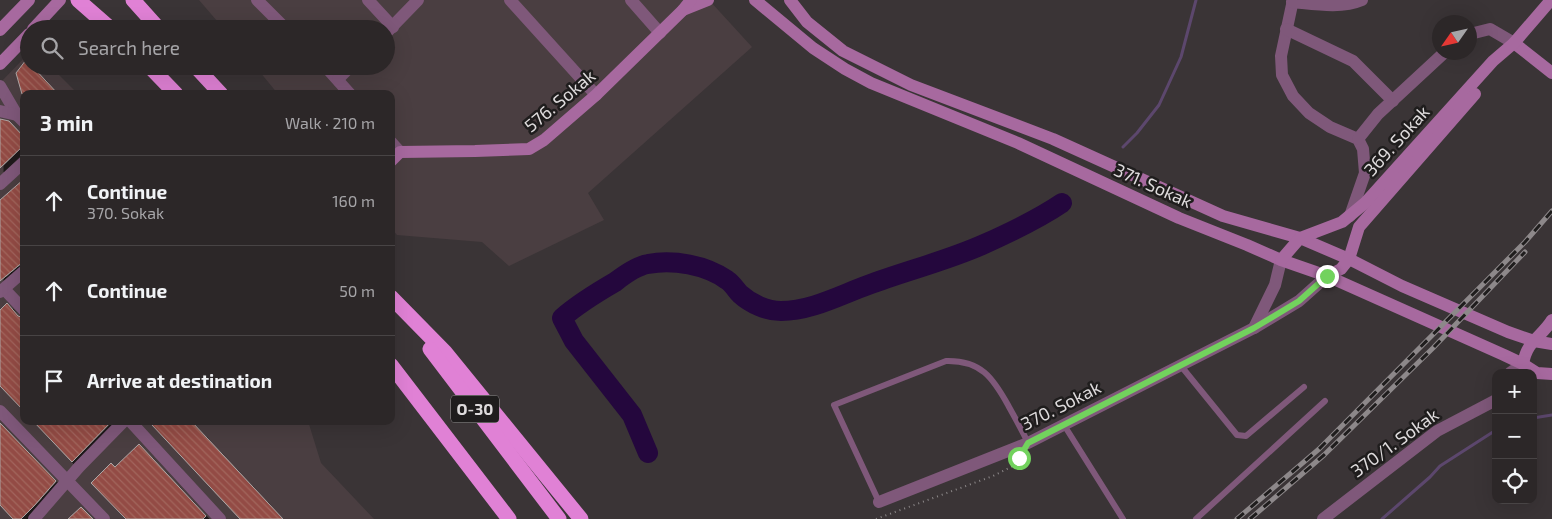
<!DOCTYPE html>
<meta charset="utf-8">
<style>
:root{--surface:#2c2728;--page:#342f30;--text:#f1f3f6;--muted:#a6a5a8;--line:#484445}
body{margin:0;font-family:"Exo 2",sans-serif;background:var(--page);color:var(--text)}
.controls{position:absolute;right:15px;bottom:15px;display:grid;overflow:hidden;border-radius:10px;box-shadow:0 5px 20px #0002}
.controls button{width:45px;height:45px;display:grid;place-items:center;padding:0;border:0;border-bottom:1px solid var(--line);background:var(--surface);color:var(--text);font:25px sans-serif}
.compass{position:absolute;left:1432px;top:15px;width:45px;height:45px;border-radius:50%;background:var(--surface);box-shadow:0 5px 20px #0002;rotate:236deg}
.stop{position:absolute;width:15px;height:15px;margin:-11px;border:4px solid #72d25d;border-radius:50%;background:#fff}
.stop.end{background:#72d25d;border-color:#fff;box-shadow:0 1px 5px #0008}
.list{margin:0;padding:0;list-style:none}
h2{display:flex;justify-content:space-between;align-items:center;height:65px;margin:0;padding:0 20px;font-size:21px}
h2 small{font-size:16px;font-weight:400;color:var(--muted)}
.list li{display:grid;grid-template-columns:32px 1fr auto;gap:15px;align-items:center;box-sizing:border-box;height:90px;padding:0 20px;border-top:1px solid var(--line)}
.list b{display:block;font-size:19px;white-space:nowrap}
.list p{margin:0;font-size:16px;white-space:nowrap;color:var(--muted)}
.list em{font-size:16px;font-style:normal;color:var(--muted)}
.icon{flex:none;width:28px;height:28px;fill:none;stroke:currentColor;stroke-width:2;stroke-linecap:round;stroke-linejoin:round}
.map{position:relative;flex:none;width:1552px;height:519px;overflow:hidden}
.search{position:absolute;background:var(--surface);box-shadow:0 5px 20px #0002;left:20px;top:20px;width:375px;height:55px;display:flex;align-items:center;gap:12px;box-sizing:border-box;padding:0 18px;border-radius:28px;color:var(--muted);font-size:19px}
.panel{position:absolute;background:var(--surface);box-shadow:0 5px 20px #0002;left:20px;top:90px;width:375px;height:335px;border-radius:10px}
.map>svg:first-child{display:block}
.built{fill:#4a3e41}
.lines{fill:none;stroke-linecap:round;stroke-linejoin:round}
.stream{stroke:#5c476d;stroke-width:3}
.river{stroke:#24073d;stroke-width:20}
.building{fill:url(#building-back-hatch);stroke:#ada6a5;filter:url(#shadow)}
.path{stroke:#8c8889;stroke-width:2;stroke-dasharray:1 4;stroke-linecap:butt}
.lane{stroke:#7f587a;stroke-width:6}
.street{stroke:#7f587a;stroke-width:12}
.secondary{stroke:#a7699f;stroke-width:12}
.highway{stroke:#e081d5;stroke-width:15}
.rail-casing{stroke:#8d888a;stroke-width:5}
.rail{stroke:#1f1d1d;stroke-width:3;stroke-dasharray:9;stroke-linecap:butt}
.route{stroke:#72d25d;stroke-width:6}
.labels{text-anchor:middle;stroke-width:5;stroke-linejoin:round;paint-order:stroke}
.shield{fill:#1f1d1d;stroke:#a5a2a3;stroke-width:1}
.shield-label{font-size:16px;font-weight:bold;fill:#dedbdc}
.street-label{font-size:18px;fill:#dedbdc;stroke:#1f1d1d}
</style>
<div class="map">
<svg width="1552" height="519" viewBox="0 0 1552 519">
<defs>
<pattern id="building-back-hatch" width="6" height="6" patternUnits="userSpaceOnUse" patternTransform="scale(1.25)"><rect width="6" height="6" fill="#934c44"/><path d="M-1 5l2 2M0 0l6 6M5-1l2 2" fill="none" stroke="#a2655e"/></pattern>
<filter id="shadow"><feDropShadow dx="4" dy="4" stdDeviation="0" flood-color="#0009"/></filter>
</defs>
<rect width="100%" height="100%" fill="#3a3436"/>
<g class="built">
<path d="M199 0H709L752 47 588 193 604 220 509 266 482 242 397 235 391 228V94H278L255 66H386V29H224Z"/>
<path d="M29 53V66H50L78 94H24V421H308L321 463 374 519H0V83Z"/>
</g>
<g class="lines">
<g class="stream">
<path d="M1123 147 1137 133 1159 105 1181 57 1196 0"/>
<path d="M1533 418 1552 415"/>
<path d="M1382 519 1430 477 1440 466 1496 430"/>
</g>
<path class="river" d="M648 453 632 415 574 341 562 318C578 304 596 293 615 282 624 275 636 266 648 264 673 259 706 265 727 280 733 284 736 290 740 294 751 304 767 311 781 311 811 311 840 295 868 285 905 271 946 261 982 245 1009 233 1037 220 1062 203"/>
</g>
<g class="building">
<path d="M26 60 29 63V66H32L58 94H22L16 73Z"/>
<path d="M0 119 9 121 24 137V145L0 168Z"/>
<path d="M24 179V261L0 281V200Z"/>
<path d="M7 303 18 316 24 318V411L0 386V310Z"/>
<path d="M33 421H112L72 462Z"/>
<path d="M157 421H191L283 519H240L152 425Z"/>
<path d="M0 423 56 481 34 506 21 519H13L0 505Z"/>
<path d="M139 444 206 516 203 519H126L91 483 111 463 115 467Z"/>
<path d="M81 507 93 519H68Z"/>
</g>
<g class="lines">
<path class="path" d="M876 519 993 476 1017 464 1019 458"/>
<g class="lane">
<path d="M1181 366 1237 435 1246 436 1304 387"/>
<path d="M1064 425 1123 519"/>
<path d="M879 502 834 405 946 361C981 360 993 378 1008 405 1015 418 1022 430 1028 443"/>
<path d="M1196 519 1325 401"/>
</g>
<g class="street">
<path d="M257 0 286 29"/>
<path d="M368 0 393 27"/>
<path d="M510 0 596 95"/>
<path d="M631 0 660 33"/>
<path d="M1293 0 1281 56 1282 75 1293 96 1309 113 1330 127 1358 139 1363 149 1365 173 1350 216"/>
<path d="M1292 2C1314 4 1341 9 1362 0"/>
<path d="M1286 29 1353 61 1393 101"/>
<path d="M386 33 418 0"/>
<path d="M1470 34 1490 29 1514 43"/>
<path d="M325 66 350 94"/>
<path d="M338 79 351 66"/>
<path d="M0 86 17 115 24 122"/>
<path d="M0 111 17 115"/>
<path d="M1358 139 1378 114 1445 52"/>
<path d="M391 142 400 152"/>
<path d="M0 184 24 162"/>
<path d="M4 289 24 310"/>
<path d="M0 292 24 271"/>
<path d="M1254 328 1275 285 1281 260"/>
<path d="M1510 373 1523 364"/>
<path d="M0 411 104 519"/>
<path d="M130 421 220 519"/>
<path d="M879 502 1028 443 1254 328 1299 301 1327 276"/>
<path d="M34 519 79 467 124 421"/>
<path d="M1323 519 1437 431 1496 400"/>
</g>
<g class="secondary">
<path d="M755 0 813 48 845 69 871 83 1018 143 1179 218 1247 245 1281 260 1327 276 1504 355 1523 364 1537 373 1552 374"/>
<path d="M790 0 807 22 843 51 911 85 1053 139 1223 216 1300 238 1349 259 1402 286 1508 332 1534 341 1552 344"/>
<path d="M683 10 708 0"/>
<path d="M33 29 60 0"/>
<path d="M0 30 29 0"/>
<path d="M1514 43 1552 73"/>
<path d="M0 64 29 34"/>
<path d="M391 161 400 152 475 151 529 149 544 140 596 95 683 10 691 0"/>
<path d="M1281 260 1300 238 1342 222 1365 203 1493 61 1514 43 1551 0"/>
<path d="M1327 276 1341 269 1349 259 1359 227 1475 94"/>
<path d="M1523 364C1527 340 1541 338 1552 320"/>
</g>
<g class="highway">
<path d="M78 0 111 29"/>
<path d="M133 0 159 29"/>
<path d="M149 66 176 94"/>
<path d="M195 66 221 94"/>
<path d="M391 297 445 352 581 519"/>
<path d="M430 349 559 519"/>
<path d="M391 365 509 519"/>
</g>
<defs>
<g id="rail">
<path d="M1237 519 1319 449 1525 242 1552 211"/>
<path d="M1250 519 1324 455 1433 348 1525 252"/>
</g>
</defs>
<use href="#rail" class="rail-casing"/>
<use href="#rail" class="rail"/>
</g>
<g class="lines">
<path class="route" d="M1019 458 1028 443 1254 328 1299 301 1327 276"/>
</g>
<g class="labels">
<rect class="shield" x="451" y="395.5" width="48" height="27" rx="4"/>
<g class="shield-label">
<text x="475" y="415">O-30</text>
</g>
<g class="street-label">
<text transform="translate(560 101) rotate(-40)" y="6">576. Sokak</text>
<text transform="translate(1397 141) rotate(-48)" y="6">369. Sokak</text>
<text transform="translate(1153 186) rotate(24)" y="6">371. Sokak</text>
<text transform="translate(1061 406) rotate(-27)" y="6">370. Sokak</text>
<text transform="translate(1395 443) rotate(-36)" y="6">370/1. Sokak</text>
</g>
</g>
</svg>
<div class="controls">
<button>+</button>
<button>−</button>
<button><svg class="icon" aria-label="locate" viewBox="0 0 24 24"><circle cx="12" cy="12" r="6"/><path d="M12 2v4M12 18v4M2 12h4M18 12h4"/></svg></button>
</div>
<svg class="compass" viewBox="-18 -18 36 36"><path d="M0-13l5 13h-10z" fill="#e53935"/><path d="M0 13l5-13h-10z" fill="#a6a5a8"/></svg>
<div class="stop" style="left:1019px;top:458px"></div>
<div class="stop end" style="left:1327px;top:276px"></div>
<div class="search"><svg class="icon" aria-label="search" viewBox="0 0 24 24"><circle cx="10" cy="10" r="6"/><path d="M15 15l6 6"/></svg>Search here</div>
<section class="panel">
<h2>3 min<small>Walk · 210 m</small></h2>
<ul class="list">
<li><svg class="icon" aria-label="ahead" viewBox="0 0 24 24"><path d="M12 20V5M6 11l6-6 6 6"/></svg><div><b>Continue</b><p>370. Sokak</p></div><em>160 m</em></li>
<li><svg class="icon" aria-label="ahead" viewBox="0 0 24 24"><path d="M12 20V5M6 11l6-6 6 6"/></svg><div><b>Continue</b></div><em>50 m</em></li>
<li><svg class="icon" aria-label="arrive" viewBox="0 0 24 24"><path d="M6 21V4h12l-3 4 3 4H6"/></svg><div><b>Arrive at destination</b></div></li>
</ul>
</section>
</div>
